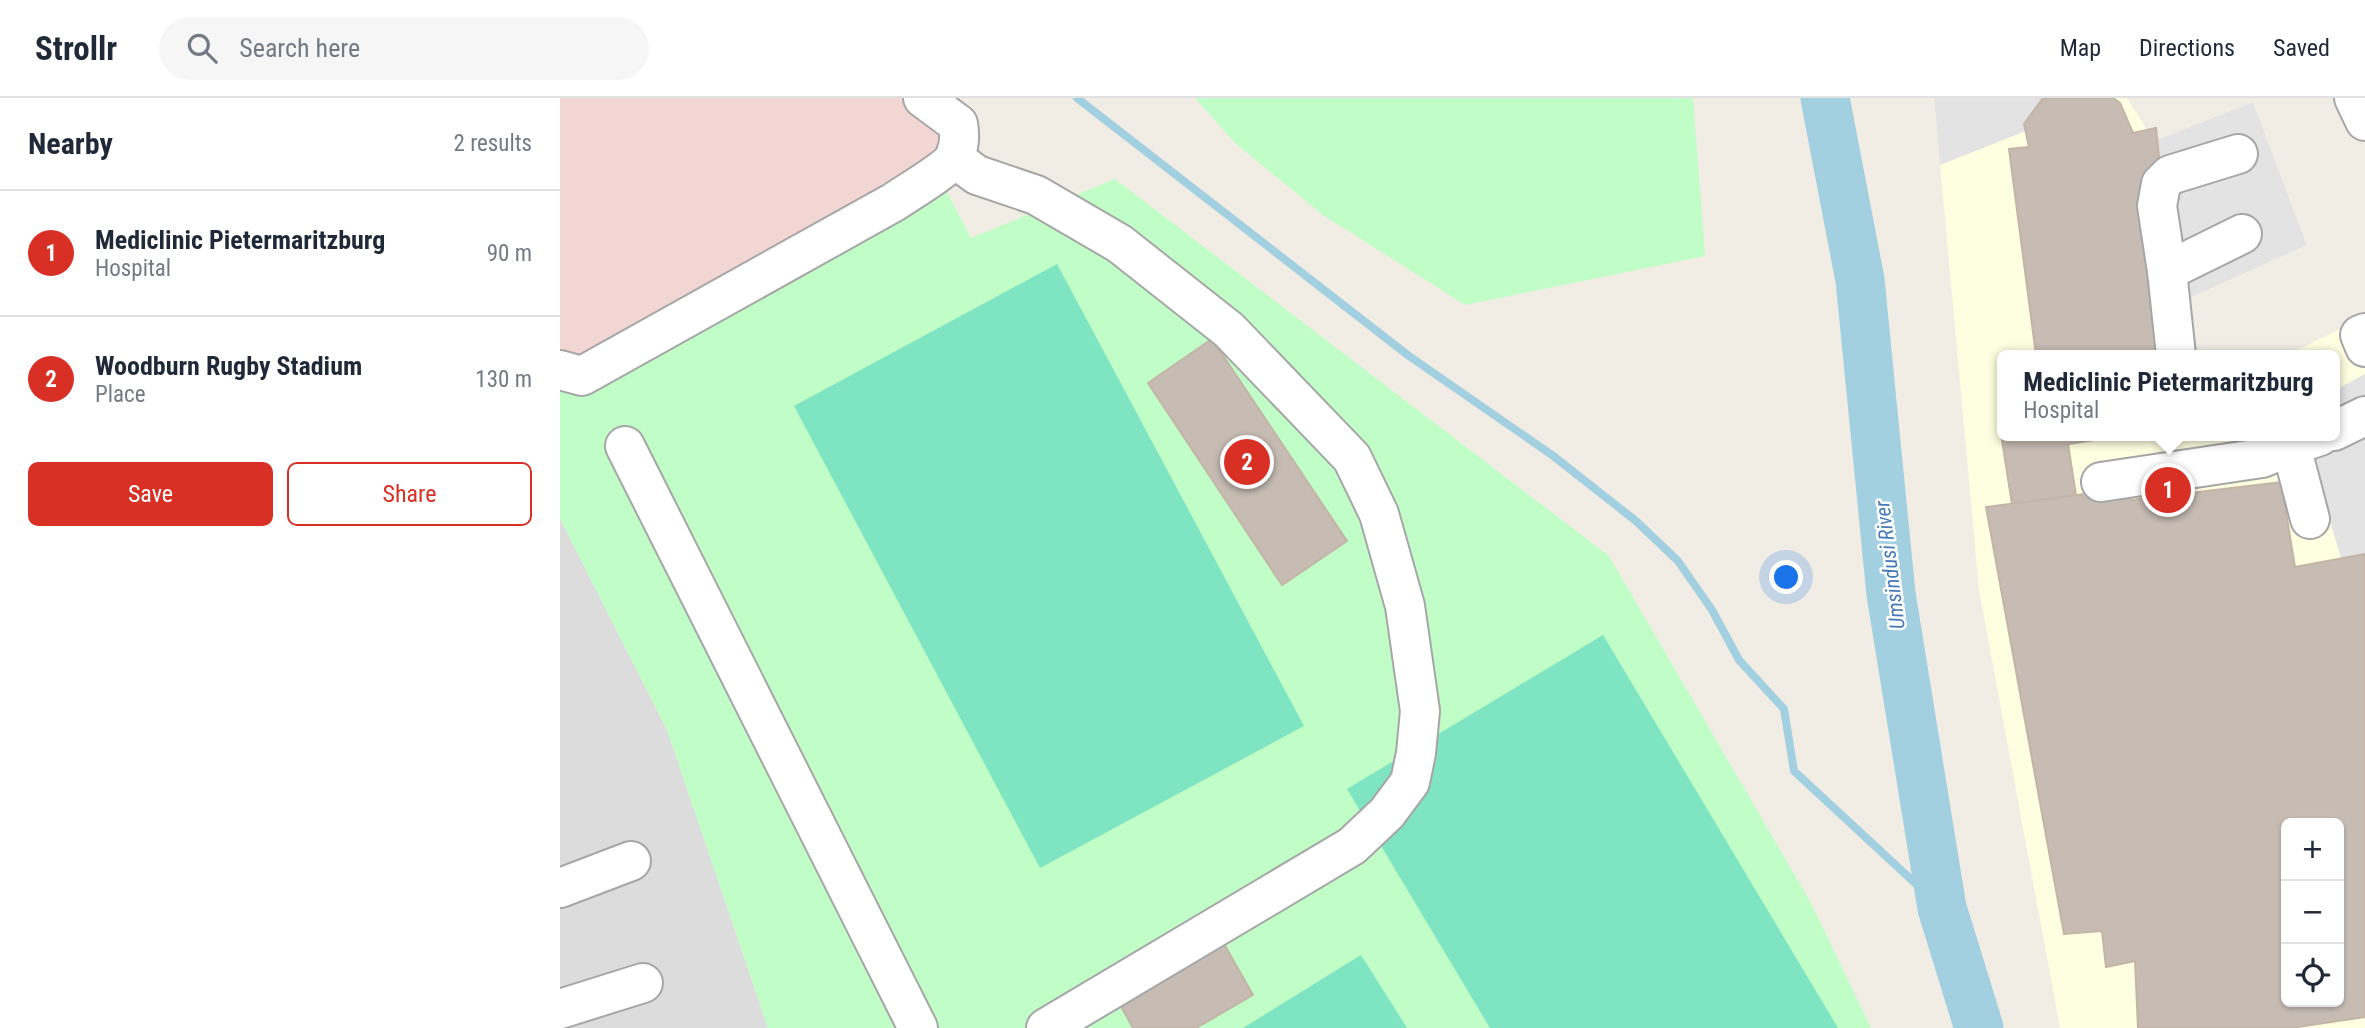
<!DOCTYPE html>
<meta charset="utf-8">
<style>
:root{--surface:#fff;--page:#f6f6f7;--text:#1f2937;--muted:#747a83;--line:#e0e1e3;--accent:#d93025}
body{margin:0;font-family:"Roboto Condensed",sans-serif;background:var(--page);color:var(--text)}
.controls{position:absolute;right:21px;bottom:21px;display:grid;overflow:hidden;border-radius:10px;box-shadow:0 2px 5px #0004}
.controls button{width:63px;height:63px;display:grid;place-items:center;padding:0;border:0;border-bottom:2px solid var(--line);background:var(--surface);color:var(--text);font:35px sans-serif}
.you{position:absolute;left:1227px;top:480px;width:24px;height:24px;margin:-18px;border:5px solid #fff;border-radius:50%;background:#1a73e8;box-shadow:0 0 0 10px #1a73e833}
.badge{display:grid;place-items:center;width:46px;height:46px;border-radius:50%;background:var(--accent);color:#fff;font-size:23px;font-weight:700}
.pin{position:absolute;translate:-50% -50%;border:4px solid #fff;box-shadow:0 2px 7px #0006}
.popup{position:absolute;left:1437px;top:252px;width:343px;height:91px;box-sizing:border-box;display:grid;place-content:center;border-radius:10px;background:var(--surface);filter:drop-shadow(0 2px 5px #0005);font-size:23px;white-space:nowrap;color:var(--muted)}
.popup b{font-size:26px;color:var(--text)}
.popup::after{content:'';position:absolute;left:50%;top:100%;margin-left:-14px;border:14px solid transparent;border-top-color:var(--surface)}
.list{margin:0;padding:0;list-style:none}
h2{display:flex;justify-content:space-between;align-items:center;height:91px;margin:0;padding:0 28px;font-size:30px}
h2 small{font-size:23px;font-weight:400;color:var(--muted)}
.list li{display:grid;grid-template-columns:46px 1fr auto;gap:21px;align-items:center;box-sizing:border-box;height:126px;padding:0 28px;border-top:2px solid var(--line)}
.list b{display:block;font-size:26px;white-space:nowrap}
.list p{margin:0;font-size:23px;white-space:nowrap;color:var(--muted)}
.list em{font-size:23px;font-style:normal;color:var(--muted)}
.actions{display:flex;gap:14px;padding:21px 28px}
.actions a{flex:1;padding:16px 0;border:2px solid var(--accent);border-radius:10px;text-align:center;font-size:24px;color:var(--accent)}
.actions .main{background:var(--accent);color:#fff}
.icon{flex:none;width:38px;height:38px;fill:none;stroke:currentColor;stroke-width:2;stroke-linecap:round;stroke-linejoin:round}
.map{position:relative;flex:none;width:1805px;height:930px;overflow:hidden}
header{display:flex;align-items:center;gap:42px;box-sizing:border-box;height:98px;padding:0 35px;background:var(--surface);border-bottom:2px solid var(--line)}
header strong{font-size:33px}
nav{display:flex;gap:38px;margin-inline-start:auto;font-size:24px}
.search{width:490px;height:63px;background:var(--page);display:flex;align-items:center;gap:18px;box-sizing:border-box;padding:0 24px;border-radius:38px;color:var(--muted);font-size:26px}
main{display:flex}
aside{flex:1;background:var(--surface)}
.map>svg:first-child{display:block}
.residential{fill:#dddcdc}
.commercial{fill:#f2d6d3}
.education{fill:#feffe0;fill-rule:evenodd}
.park{fill:#c0fdc7}
.pitch{fill:#7ee4c1}
.parking{fill:#e3e3e3}
.lines{fill:none;stroke-linecap:round;stroke-linejoin:round}
.stream{stroke:#a3d0e1;stroke-width:8}
.river{stroke:#a3d0e1;stroke-width:49}
.building{fill:#c6bcb4;stroke:#c3b4a6;stroke-width:2;fill-rule:evenodd}
.minor-casing{stroke:#a6a6a6;stroke-width:42}
.minor{stroke:#fff;stroke-width:38}
.labels{text-anchor:middle;stroke-width:5;stroke-linejoin:round;paint-order:stroke}
.water-label{font-size:21px;font-style:italic;fill:#4579b6;stroke:#fff}
</style>
<header>
<strong>Strollr</strong>
<div class="search"><svg class="icon" aria-label="search" viewBox="0 0 24 24"><circle cx="10" cy="10" r="6"/><path d="M15 15l6 6"/></svg>Search here</div>
<nav><a>Map</a><a>Directions</a><a>Saved</a></nav>
</header>
<main>
<aside>
<h2>Nearby<small>2 results</small></h2>
<ul class="list">
<li><span class="badge">1</span><div><b>Mediclinic Pietermaritzburg</b><p>Hospital</p></div><em>90 m</em></li>
<li><span class="badge">2</span><div><b>Woodburn Rugby Stadium</b><p>Place</p></div><em>130 m</em></li>
</ul>
<div class="actions"><a class="main">Save</a><a>Share</a></div>
</aside>
<div class="map">
<svg width="1805" height="930" viewBox="0 0 1805 930">
<rect width="100%" height="100%" fill="#f1ede5"/>
<path class="residential" d="M0 421 107 632 208 930H0Z"/>
<path class="commercial" d="M0 0H381L384 73 0 281Z"/>
<path class="education" d="M1374 0H1567L1594 43 1693 4 1747 147 1623 204 1630 257H1442V338H1774V257H1727L1805 219V930H1500L1419 492ZM1726 725H1779V904H1726Z"/>
<g class="park">
<path d="M635 0H1133L1145 158 905 207 763 117 675 45Z"/>
<path d="M380 81 411 140 555 81 1049 458 1251 805 1311 930H208L107 632 0 421V281Z"/>
</g>
<g class="pitch">
<path d="M497 166 744 628 480 770 234 308Z"/>
<path d="M1043 537 1278 930H930L787 691Z"/>
<path d="M801 857 847 930H683Z"/>
</g>
<g class="parking">
<path d="M1374 0H1549L1380 67Z"/>
<path d="M1693 4 1747 147 1622 204 1594 43Z"/>
<path d="M1805 276V484L1789 486 1744 338H1774V293Z"/>
</g>
<g class="lines">
<path class="stream" d="M517 0 849 258 992 357 1076 423 1118 463 1152 512 1179 562 1224 611 1234 673 1382 810"/>
<path class="river" d="M1265 0 1300 182 1331 496 1382 810 1419 930"/>
</g>
<g class="building">
<path d="M1483 0H1553L1560 5 1573 35 1596 30 1619 257H1476L1449 51 1469 49 1464 26Z"/>
<path d="M652 241 787 443 722 487 588 285Z"/>
<path d="M1442 335V338H1562L1508 346 1516 397 1452 406 1441 336Z"/>
<path d="M1721 384 1735 469 1805 456V919L1731 930H1578L1575 863 1546 869 1542 833 1504 836 1426 409 1571 390V402ZM1726 725H1779V904H1726Z"/>
<path d="M656 832 693 897 636 930H573L552 892Z"/>
</g>
<g class="lines">
<defs>
<g id="minor">
<path d="M1794 0 1805 23"/>
<path d="M395 61 417 77 476 97 560 146 669 232 792 360 819 416 845 508 860 613 856 655 850 684 827 715 792 748 486 930"/>
<path d="M1607 173 1682 136"/>
<path d="M1805 235 1800 237 1805 249"/>
<path d="M1616 257 1607 173 1597 108 1601 86 1610 77 1678 56"/>
<path d="M0 272 22 278 334 104C347 95 390 70 395 58 400 47 400 37 398 26L363 0"/>
<path d="M1774 333 1805 318"/>
<path d="M65 348 358 930"/>
<path d="M1541 384 1702 360 1731 348"/>
<path d="M1750 421 1731 348 1760 338"/>
<path d="M0 790 71 763"/>
<path d="M0 911 83 885"/>
</g>
</defs>
<use href="#minor" class="minor-casing"/>
<use href="#minor" class="minor"/>
</g>
<g class="labels">
<g class="water-label">
<text transform="translate(1330 467) rotate(-97)" y="7">Umsindusi River</text>
</g>
</g>
</svg>
<div class="controls">
<button>+</button>
<button>−</button>
<button><svg class="icon" aria-label="locate" viewBox="0 0 24 24"><circle cx="12" cy="12" r="6"/><path d="M12 2v4M12 18v4M2 12h4M18 12h4"/></svg></button>
</div>
<div class="you"></div>
<div class="pin badge" style="left:1608px;top:392px">1</div>
<div class="popup"><b>Mediclinic Pietermaritzburg</b>Hospital</div>
<div class="pin badge" style="left:687px;top:364px">2</div>
</div>
</main>
